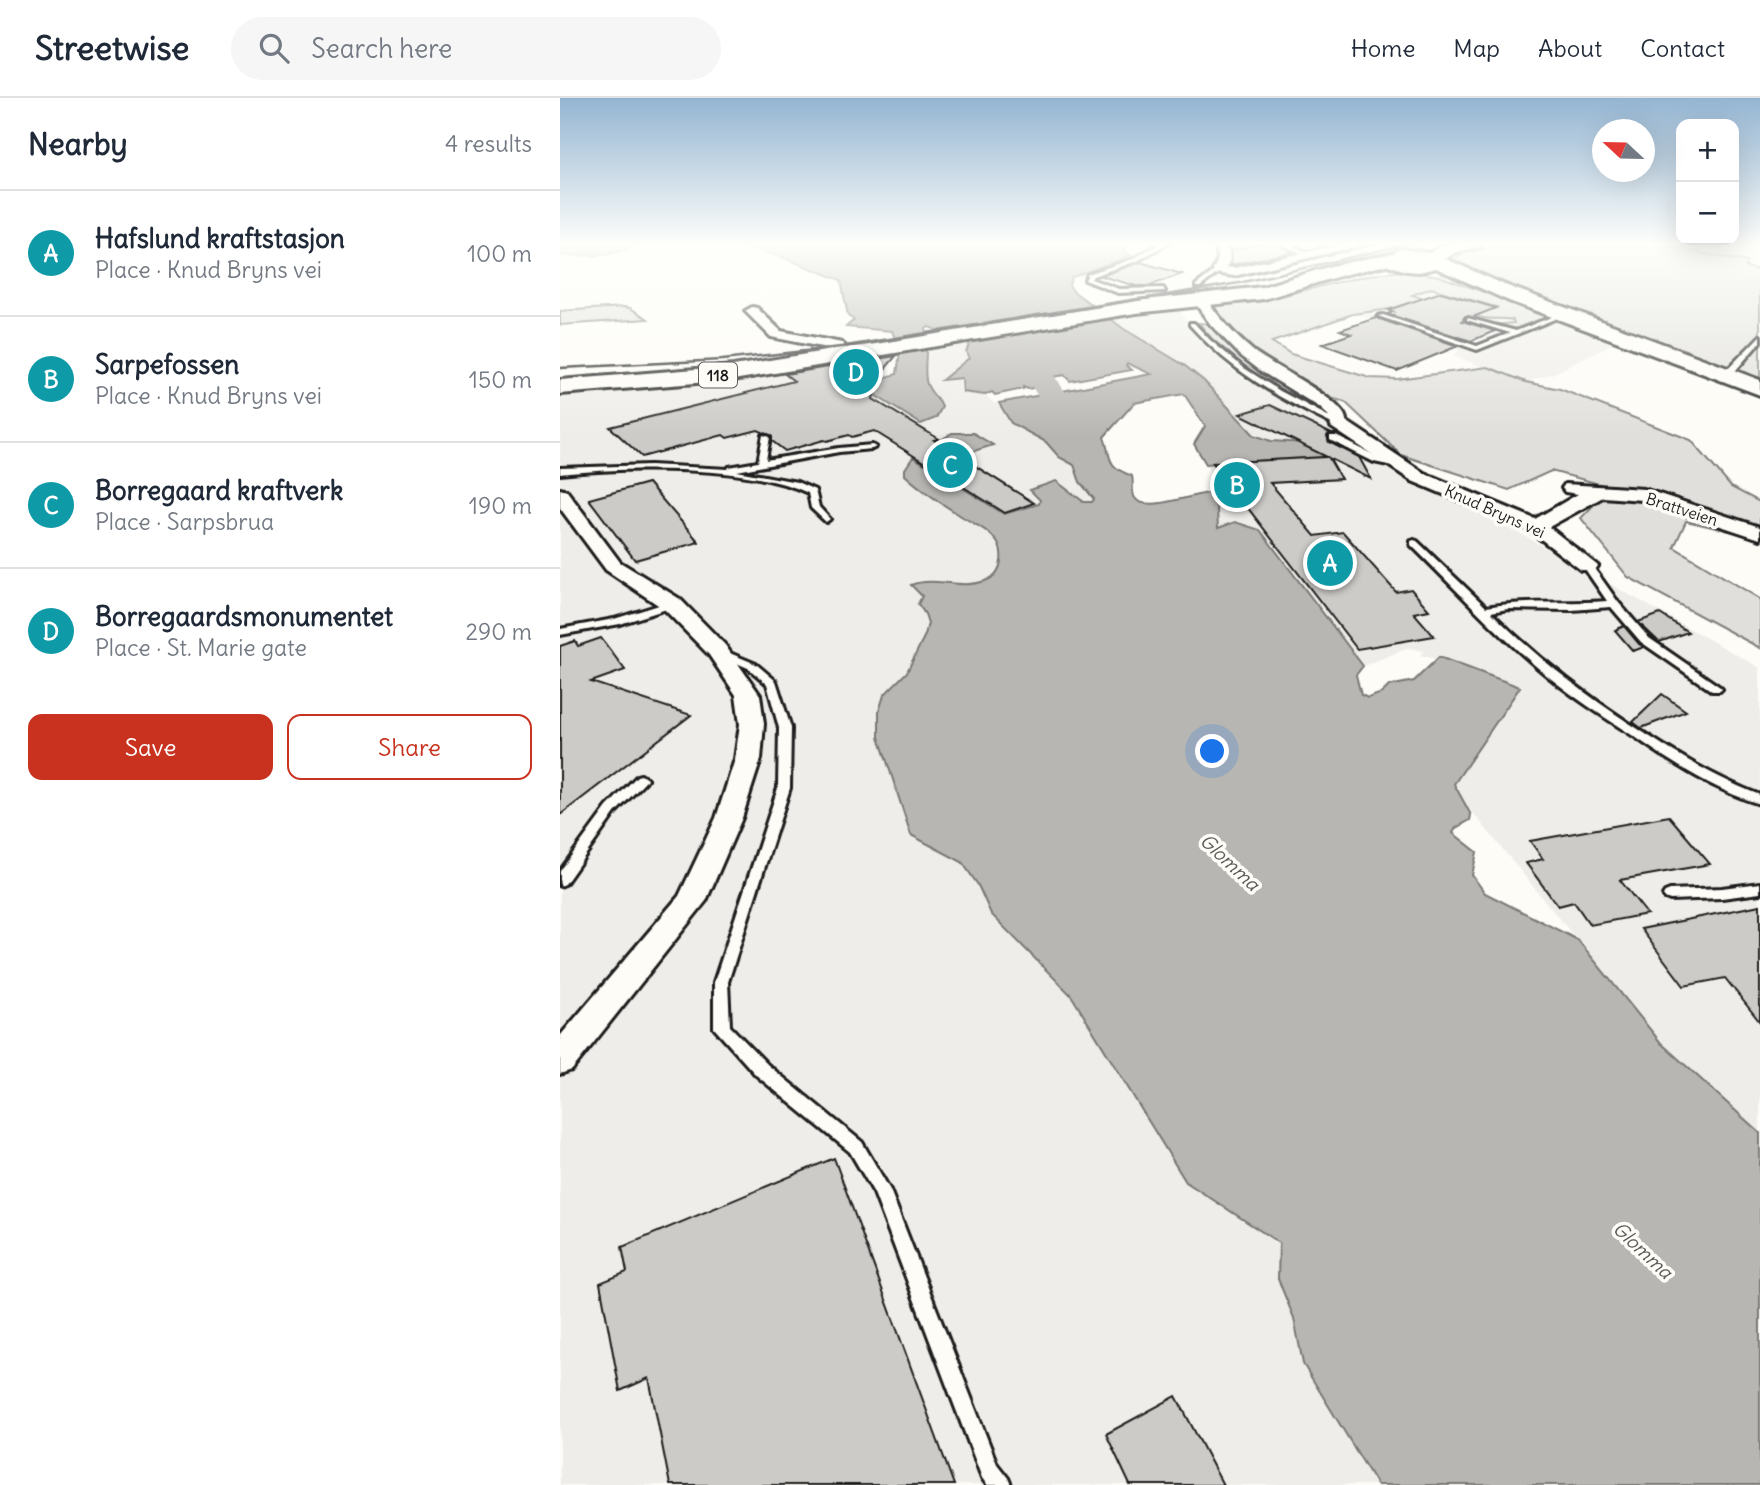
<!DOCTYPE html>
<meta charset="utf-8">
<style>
:root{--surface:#fff;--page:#f6f6f7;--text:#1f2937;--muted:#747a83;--line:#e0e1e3;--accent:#c8321e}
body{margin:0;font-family:Delius,sans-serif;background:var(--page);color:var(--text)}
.controls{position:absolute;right:21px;top:21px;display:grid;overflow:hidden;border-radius:14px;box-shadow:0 7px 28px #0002}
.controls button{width:63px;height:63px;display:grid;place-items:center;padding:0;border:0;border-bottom:2px solid var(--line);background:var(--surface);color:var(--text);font:35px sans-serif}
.compass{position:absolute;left:1032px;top:21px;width:63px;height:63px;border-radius:50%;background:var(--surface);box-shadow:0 7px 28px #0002;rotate:292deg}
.you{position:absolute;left:653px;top:654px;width:24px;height:24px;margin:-18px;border:5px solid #fff;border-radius:50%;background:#1a73e8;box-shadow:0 0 0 10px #1a73e833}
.badge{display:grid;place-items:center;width:46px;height:46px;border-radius:50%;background:var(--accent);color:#fff;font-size:23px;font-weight:700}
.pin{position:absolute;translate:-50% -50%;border:4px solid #fff;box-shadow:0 2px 7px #0006}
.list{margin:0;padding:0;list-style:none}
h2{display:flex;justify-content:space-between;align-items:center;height:91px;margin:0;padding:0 28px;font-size:30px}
h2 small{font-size:23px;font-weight:400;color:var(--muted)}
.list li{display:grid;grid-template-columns:46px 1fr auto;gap:21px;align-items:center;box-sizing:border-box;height:126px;padding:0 28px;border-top:2px solid var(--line)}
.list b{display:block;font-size:26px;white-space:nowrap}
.list p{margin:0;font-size:23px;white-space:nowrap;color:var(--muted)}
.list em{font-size:23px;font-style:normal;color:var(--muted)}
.actions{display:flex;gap:14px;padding:21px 28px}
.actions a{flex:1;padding:16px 0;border:2px solid var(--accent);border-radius:14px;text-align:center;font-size:24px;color:var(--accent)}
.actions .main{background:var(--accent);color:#fff}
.icon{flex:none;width:38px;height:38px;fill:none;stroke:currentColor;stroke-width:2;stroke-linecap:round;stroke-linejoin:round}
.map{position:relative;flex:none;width:1200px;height:1387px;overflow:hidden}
header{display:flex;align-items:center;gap:42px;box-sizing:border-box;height:98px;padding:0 35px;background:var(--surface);border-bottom:2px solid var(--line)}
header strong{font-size:33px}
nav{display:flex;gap:38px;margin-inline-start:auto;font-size:24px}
.search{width:490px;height:63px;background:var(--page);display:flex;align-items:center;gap:18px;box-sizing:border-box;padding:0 24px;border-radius:38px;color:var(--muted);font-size:26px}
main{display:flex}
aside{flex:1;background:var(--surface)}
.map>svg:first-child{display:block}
.built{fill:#eeede9}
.green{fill:#e0dfdb;stroke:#7e7e7c;stroke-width:2}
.water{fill:#b7b6b2;stroke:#797876;stroke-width:2}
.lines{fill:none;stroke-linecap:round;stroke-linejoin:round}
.river{fill:#b7b6b2;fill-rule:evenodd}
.building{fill:#cccbc8;stroke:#1c1c1c;stroke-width:2}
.service-casing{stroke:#1c1c1c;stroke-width:6}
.minor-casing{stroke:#1c1c1c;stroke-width:6}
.primary-casing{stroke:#1c1c1c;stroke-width:6}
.trunk-casing{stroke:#1c1c1c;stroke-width:6}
.service{fill:#fdfcf7;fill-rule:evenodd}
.minor{fill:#fdfcf7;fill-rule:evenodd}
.primary{fill:#fdfcf7;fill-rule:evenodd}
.trunk{fill:#fdfcf7;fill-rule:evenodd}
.rail{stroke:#1c1c1c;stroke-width:2.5}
.labels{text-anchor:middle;stroke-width:7;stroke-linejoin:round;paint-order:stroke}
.shield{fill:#fdfcf7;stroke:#605f5e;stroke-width:2}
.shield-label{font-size:16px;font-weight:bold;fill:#1c1c1c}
.far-street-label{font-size:16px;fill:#1c1c1c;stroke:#fdfcf7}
.water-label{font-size:19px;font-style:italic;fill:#5a5a58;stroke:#fdfcf7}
</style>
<header>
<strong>Streetwise</strong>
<div class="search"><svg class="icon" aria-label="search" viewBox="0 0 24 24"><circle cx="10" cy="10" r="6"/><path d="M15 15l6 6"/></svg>Search here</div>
<nav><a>Home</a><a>Map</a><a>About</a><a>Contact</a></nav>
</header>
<main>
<aside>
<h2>Nearby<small>4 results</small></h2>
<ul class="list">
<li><span class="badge" style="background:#0f9aa8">A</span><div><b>Hafslund kraftstasjon</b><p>Place · Knud Bryns vei</p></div><em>100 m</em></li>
<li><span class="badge" style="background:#0f9aa8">B</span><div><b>Sarpefossen</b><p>Place · Knud Bryns vei</p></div><em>150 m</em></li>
<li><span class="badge" style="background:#0f9aa8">C</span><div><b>Borregaard kraftverk</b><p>Place · Sarpsbrua</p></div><em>190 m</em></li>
<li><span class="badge" style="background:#0f9aa8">D</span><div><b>Borregaardsmonumentet</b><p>Place · St. Marie gate</p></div><em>290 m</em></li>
</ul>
<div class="actions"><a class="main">Save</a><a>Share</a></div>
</aside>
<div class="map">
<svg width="1200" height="1387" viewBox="0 0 1200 1387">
<rect width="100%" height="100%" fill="#fdfcf7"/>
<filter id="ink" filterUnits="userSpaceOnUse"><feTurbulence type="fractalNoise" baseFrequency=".0143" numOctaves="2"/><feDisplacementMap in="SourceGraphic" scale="14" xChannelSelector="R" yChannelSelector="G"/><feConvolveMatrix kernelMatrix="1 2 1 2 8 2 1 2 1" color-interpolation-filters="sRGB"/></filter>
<g filter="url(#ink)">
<g class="built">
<path d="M845 173 879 178 990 218 1053 246 994 275 966 284 893 258 899 252 735 195 796 179Z"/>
<path d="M618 208 629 228 647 251 683 280 1200 570V1035L1101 945 909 710 894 687 959 589 879 559 876 561 860 557 864 553 849 550 803 568 700 432 675 425 657 430V411L649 395 658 393 646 366 792 356 764 346 711 343 694 337 644 283 624 267 588 247 548 218Z"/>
<path d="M407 242 410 244 409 260 402 280 403 294 425 297 434 305H439L451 325 486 344 498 359 514 367 520 384 534 401 532 404H524L507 391 470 392 480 402 479 406 444 416 353 359 345 371 353 384 434 439 442 464 438 474 427 483 401 488 381 484 355 493 362 498 368 525 365 537 347 574 324 597 319 613V639L351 737 402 764 418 787 431 816 511 897 626 1084 719 1145 718 1181 734 1220 743 1266 817 1387H0V293L116 286 249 268 264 281 316 286 314 292 379 301 368 289 365 275 369 248Z"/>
</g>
<g class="green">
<path d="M957 144H1115L1110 149 1187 164 1185 169 1200 172V282L897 166 893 162 903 155Z"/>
<path d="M845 173 879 178 990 218 954 231 935 227 954 225 953 222C939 219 929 223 915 218L936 209 871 190 852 197 873 204 861 209 848 205 830 211 793 216 712 244 731 256 810 280 837 281 928 269 966 284 1000 291 1131 342 1171 389 1200 404V440L1126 423 1114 449 1200 501V550L1068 479 1021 420 1051 389 991 373 949 392 841 357 785 304 703 281 658 248 639 225 663 227 651 209C668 203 688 206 705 202 752 192 797 176 845 173Z"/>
<path d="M64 209 70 210 88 221 0 227V213Z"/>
</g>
<g class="water">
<path d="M0 144H79C57 160 27 158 0 157Z"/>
<path d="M170 144H563L566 149 564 154 572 157 512 179 509 187 513 193 564 231 624 267 644 283 694 337 711 343 764 346 793 357 646 366 634 346 645 328 624 296 574 305 544 339C552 361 545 368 572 378 574 385 571 395 575 400 584 415 634 396 649 395L657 411 658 430 675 424 700 432 803 568 796 577 801 597 808 600 822 595 829 588 854 583 879 559 960 589 894 686 911 717 910 722 896 730 893 735 917 754 912 777 925 795 1018 842 1101 945 1200 1035V1387H817L743 1266 734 1220 718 1181 719 1145 626 1084 511 897 431 816 418 787 402 764 351 737 319 639V613L324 597 347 574 365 537 368 525 365 516 358 506 362 498 351 487C376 478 400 492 425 483 444 476 446 452 433 439 425 430 410 424 401 418 382 406 361 392 345 377V371L353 359 444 416 479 406 480 402 470 392 496 383 524 404H532L534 401 520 384 514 367 499 359 486 344 451 325 439 305 591 276 567 265 566 267 572 272 510 283 504 277 492 279 498 285 468 291 463 289V291L435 297 432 294 425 297 403 294 402 280 382 282 409 260 406 254 410 244 369 229 366 231C369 249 362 272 367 286 370 295 379 301 382 309L376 320 361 326 310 294 316 288 312 283 337 276 340 254 332 233 286 229 294 222 288 218 281 182 222 159Z"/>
<path d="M392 335H413L433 347 408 355 383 341Z"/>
</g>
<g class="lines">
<path class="river" d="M342 144H372L418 167 506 295 539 355 534 362 522 365 510 362 476 295 400 177 345 149Z"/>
</g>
<g class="building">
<path d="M703 144H722V149L733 154 671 167V153Z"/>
<path d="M580 164 622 176 588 188H576L541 178Z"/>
<path d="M881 194 936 210 913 219 905 218 902 223 935 233 911 243 827 216 833 214 828 212Z"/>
<path d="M816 220H817L898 248 837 273 762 246 791 236 780 232Z"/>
<path d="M336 258 318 279 313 301 379 341 374 342 474 405 445 415 314 333 292 339 289 337 267 343 264 342 225 353 212 343V338L198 332 167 340 163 337 82 359 50 329 234 283 225 276Z"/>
<path d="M710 307 770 335 767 338 769 344 799 359 811 381 769 360 781 381 710 385 755 438 783 434 836 494 851 491 869 512 854 515 874 538 797 551 653 365 767 359 680 316Z"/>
<path d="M88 385 139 444 75 462 29 401Z"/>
<path d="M1100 516 1128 534 1099 544 1078 524Z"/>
<path d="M1064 528 1079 546 1084 549 1073 553 1055 532Z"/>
<path d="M41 540 65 572 31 584 131 617 0 717V548L15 543 18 548Z"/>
<path d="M1102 596 1126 613 1081 630 1073 624Z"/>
<path d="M1109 718 1150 766 1060 782 1087 816 1030 827 1014 804 998 808 966 765 983 761 970 743Z"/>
<path d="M1200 807V924L1165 880 1124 888 1081 831Z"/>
<path d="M274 1060 394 1387H110L89 1280 60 1293 40 1185 67 1174 62 1149Z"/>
<path d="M616 1298 663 1387H570L546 1336Z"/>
</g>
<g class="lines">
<defs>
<g id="service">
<path d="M602 144H610L577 163 533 178 531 181 559 191 603 190 605 193 558 195 525 182 528 176 573 161Z"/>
<path d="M725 144H731L729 146 756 158 751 159 724 148Z"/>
<path d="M758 144H769L789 150 786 152Z"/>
<path d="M657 171 662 172 640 189H636V187Z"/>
<path d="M1002 215 1007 216 917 252 818 218 823 217 917 248 950 235 907 222V220L956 233Z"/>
<path d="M630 225H634L650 242 684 270 720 293 781 325 774 327C719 300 672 274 630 227Z"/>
<path d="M1200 238V244L1170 279H1164V275Z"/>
<path d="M203 337 210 339 206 362 279 350 312 347 316 349 312 351 279 354 177 373 237 384 255 392 259 409 270 421 266 424 251 410 248 395C189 367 66 369 0 376V370L90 367 168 371 169 369 198 364Z"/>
<path d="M770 338H776L820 360 842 367 838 369 814 364 770 342Z"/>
<path d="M854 442 857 443 926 509C965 502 1007 506 1047 503L1023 468 1028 465 1031 466 1058 504 1089 540 1160 589 1162 591 1160 593H1152L1081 544 1051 509 1012 512 948 511 931 514C973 556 1019 592 1069 625 1111 653 1153 679 1200 697V706C1156 693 1115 667 1078 641 1055 626 1033 612 1011 596 952 553 903 498 851 447V443Z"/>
<path d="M112 503 117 506 116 508 60 526 0 537V531L54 521Z"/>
<path d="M160 551 196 566 216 583 231 630 230 690 168 884 170 928 208 967 302 1044 330 1092 437 1366 448 1380 451 1387H427L422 1380 314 1095 290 1054 196 977 154 930V884L218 690 219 630 207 586 188 570 156 556 155 554 156 552Z"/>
<path d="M81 677 87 681 85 684 55 715 5 786 0 788V773L47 709 77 678Z"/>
<path d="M1200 785V795L1162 800 1110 802 1105 800 1103 797 1105 794 1110 792 1162 790Z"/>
</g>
<g id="minor">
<path d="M655 144H667L670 161 667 169 674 170 791 144H814L674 178 655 175 653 172 658 161Z"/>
<path d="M640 198 645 199C658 219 674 237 692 252 709 267 788 303 786 323L864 375 975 421 1018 396 1005 394 1002 390 1005 386 1084 391 1200 429V441L1082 402 1043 399 989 429 1038 468 1035 472H1021L969 432 852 383 771 329 770 319 759 309 702 274 680 257 651 227 633 202Z"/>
<path d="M192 209 197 210 221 233 282 245 294 257 287 261 272 251 211 239 185 213Z"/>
<path d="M0 391 7 393 60 464 120 501 165 547 200 597 204 626 201 661 182 720 146 803 12 972 0 976V938L119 798 156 720 175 661 180 626 176 597 149 557 104 511 46 472 0 410Z"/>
</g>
<path id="primary" d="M833 155 839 156 842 160 839 164 783 177 704 201 576 215 173 282 0 296V282L173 268 576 203 702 189 771 168Z"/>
<path id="trunk" d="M893 144H924L921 148 894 155 886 161 945 187 1200 282V297L949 203 876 170 859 174 847 173 830 168 823 161 840 151 870 155 882 147Z"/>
</defs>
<use href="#service" class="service-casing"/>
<use href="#minor" class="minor-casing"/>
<use href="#primary" class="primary-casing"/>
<use href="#trunk" class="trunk-casing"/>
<use href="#service" class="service"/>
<use href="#minor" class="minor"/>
<use href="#primary" class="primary"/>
<use href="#trunk" class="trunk"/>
<path class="rail" d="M0 270 162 262 308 246 679 185 856 144"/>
</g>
</g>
<linearGradient id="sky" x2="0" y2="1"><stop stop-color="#94b5d2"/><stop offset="0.43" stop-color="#fefefb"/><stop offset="1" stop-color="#fefefb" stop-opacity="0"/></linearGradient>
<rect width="1200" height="338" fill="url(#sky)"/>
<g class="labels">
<rect class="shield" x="139" y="264.5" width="38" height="25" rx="5"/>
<g class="shield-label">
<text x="158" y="283">118</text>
</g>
<g class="far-street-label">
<text transform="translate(1122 411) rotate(18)" y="6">Brattveien</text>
<text transform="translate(935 413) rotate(24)" y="6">Knud Bryns vei</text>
</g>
<g class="water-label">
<text transform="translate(670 764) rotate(43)" y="7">Glomma</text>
<text transform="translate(1083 1152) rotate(43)" y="7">Glomma</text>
</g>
</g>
</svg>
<div class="controls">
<button>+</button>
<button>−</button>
</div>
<svg class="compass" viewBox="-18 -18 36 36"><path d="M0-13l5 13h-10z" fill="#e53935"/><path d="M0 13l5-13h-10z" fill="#747a83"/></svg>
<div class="you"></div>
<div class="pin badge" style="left:770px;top:465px;background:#0f9aa8">A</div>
<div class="pin badge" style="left:677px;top:387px;background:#0f9aa8">B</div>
<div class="pin badge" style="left:390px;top:367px;background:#0f9aa8">C</div>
<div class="pin badge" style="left:296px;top:274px;background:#0f9aa8">D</div>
</div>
</main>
